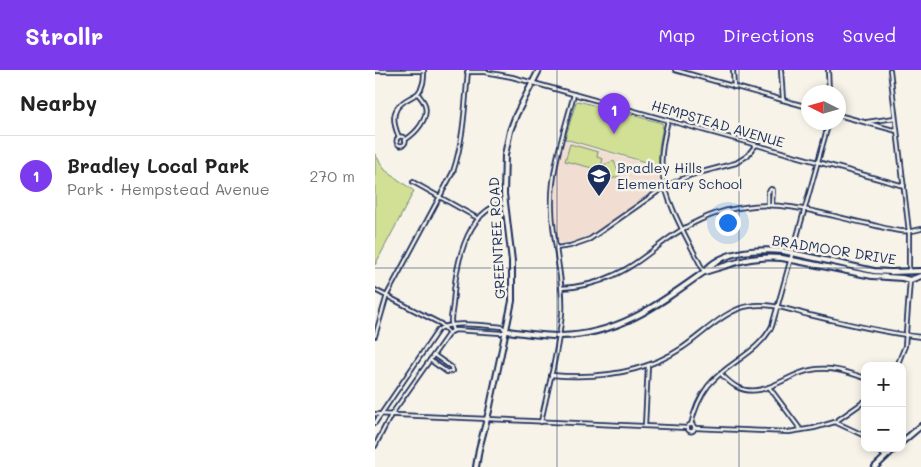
<!DOCTYPE html>
<meta charset="utf-8">
<style>
:root{--surface:#fff;--page:#f6f6f6;--text:#222;--muted:#767676;--line:#e0e0e0;--accent:#7c3aed}
body{margin:0;font-family:Mali,sans-serif;background:var(--page);color:var(--text)}
.controls{position:absolute;right:15px;bottom:15px;display:grid;overflow:hidden;border-radius:10px;box-shadow:0 2px 8px #0003}
.controls button{width:45px;height:45px;display:grid;place-items:center;padding:0;border:0;border-bottom:1px solid var(--line);background:var(--surface);color:var(--text);font:25px sans-serif}
.compass{position:absolute;left:426px;top:15px;width:45px;height:45px;border-radius:50%;background:var(--surface);box-shadow:0 2px 8px #0003;rotate:275deg}
.you{position:absolute;left:352px;top:152px;width:18px;height:18px;margin:-12px;border:4px solid #fff;border-radius:50%;background:#1a73e8;box-shadow:0 0 0 8px #1a73e833}
.badge{display:grid;place-items:center;width:32px;height:32px;border-radius:50%;background:var(--accent);color:#fff;font-size:16px;font-weight:700}
.pin{position:absolute;translate:-50% -41px;filter:drop-shadow(0 1px 2px #0008)}
.pin::after{content:'';position:absolute;top:26px;width:18px;height:15px;background:inherit;clip-path:polygon(0 0,100% 0,50% 100%)}
.list{margin:0;padding:0;list-style:none}
h2{display:flex;justify-content:space-between;align-items:center;height:65px;margin:0;padding:0 20px;font-size:21px}
h2 small{font-size:16px;font-weight:400;color:var(--muted)}
.list li{display:grid;grid-template-columns:32px 1fr auto;gap:15px;align-items:center;box-sizing:border-box;height:80px;padding:0 20px;border-top:1px solid var(--line)}
.list b{display:block;font-size:19px;white-space:nowrap}
.list p{margin:0;font-size:16px;white-space:nowrap;color:var(--muted)}
.list em{font-size:16px;font-style:normal;color:var(--muted)}
.map{position:relative;flex:none;width:546px;height:397px;overflow:hidden}
header{display:flex;align-items:center;gap:30px;box-sizing:border-box;height:70px;padding:0 25px;background:var(--accent);color:#fff}
header strong{font-size:24px}
nav{display:flex;gap:28px;margin-inline-start:auto;font-size:18px}
main{display:flex}
aside{flex:1;background:var(--surface)}
.map>svg:first-child{display:block}
.built{fill:#f1ddd2}
.green{fill:#d1e094;stroke:#768879}
.lines{fill:none;stroke-linecap:round;stroke-linejoin:round}
.street-casing{stroke:#1b2f5e;stroke-width:6}
.secondary-casing{stroke:#1b2f5e;stroke-width:8}
.street{stroke:#f7f3e8;stroke-width:2.5}
.secondary{stroke:#f7f3e8;stroke-width:4}
.grid{fill:none;stroke:#1b2f5e;stroke-width:1;stroke-opacity:0.55}
.labels{text-anchor:middle;stroke-width:5;stroke-linejoin:round;paint-order:stroke}
.street-label{font-size:14px;fill:#1b2f5e;stroke:#f7f3e8}
.poi-label{font-size:14px;fill:#1b2f5e;stroke:#f7f3e8;text-anchor:start}
</style>
<header>
<strong>Strollr</strong>
<nav><a>Map</a><a>Directions</a><a>Saved</a></nav>
</header>
<main>
<aside>
<h2>Nearby<small></small></h2>
<ul class="list">
<li><span class="badge">1</span><div><b>Bradley Local Park</b><p>Park · Hempstead Avenue</p></div><em>270 m</em></li>
</ul>
</aside>
<div class="map">
<svg width="546" height="397" viewBox="0 0 546 397">
<rect width="100%" height="100%" fill="#f7f3e8"/>
<filter id="ink" filterUnits="userSpaceOnUse"><feTurbulence type="fractalNoise" baseFrequency=".02" numOctaves="2"/><feDisplacementMap in="SourceGraphic" scale="10" xChannelSelector="R" yChannelSelector="G"/><feConvolveMatrix kernelMatrix="1 2 1 2 8 2 1 2 1" color-interpolation-filters="sRGB"/></filter>
<g filter="url(#ink)">
<path class="built" d="M189 70 285 98 287 111 284 116 228 158 206 169 187 174 183 171 180 156V116L182 101Z"/>
<g class="green">
<path d="M203 31 287 53 288 55 284 78V96L190 69 201 32Z"/>
<path d="M195 74 223 82 222 87 228 89 225 100 190 91Z"/>
<path d="M0 84 10 100 39 121 0 195Z"/>
<path d="M239 91 245 106 234 110 228 95Z"/>
</g>
<g class="lines">
<defs>
<g id="street">
<path d="M300 0 433 37"/>
<path d="M358 0 359 17"/>
<path d="M406 0 408 30"/>
<path d="M453 0 454 22"/>
<path d="M515 0 534 162V201"/>
<path d="M0 1H49"/>
<path d="M92 2H110L137 7 529 116"/>
<path d="M463 45 522 61"/>
<path d="M293 50C289 67 285 84 287 101 291 135 314 171 329 202"/>
<path d="M492 52 520 48"/>
<circle cx="26" cy="71" r="4.5"/>
<path d="M24 67C19 56 16 42 26 34 31 29 38 27 43 23 49 16 49 8 49 0"/>
<path d="M30 70C41 63 54 49 50 35 49 31 45 27 43 24"/>
<path d="M38 112 104 149"/>
<path d="M393 136V122L396 119 398 120 397 135"/>
<path d="M181 178 195 176 215 169 291 116 316 105 361 93 372 86 381 75"/>
<path d="M186 218C204 217 221 214 237 206 261 196 279 178 300 164 321 150 345 140 370 137 411 130 454 146 494 154 511 158 529 165 546 159"/>
<path d="M0 220 66 254 74 263"/>
<path d="M78 261C74 251 77 244 78 234 80 201 89 140 130 133"/>
<path d="M0 266 12 225 78 102C89 69 90 34 93 0"/>
<path d="M55 290 72 302 77 301 76 297 59 285"/>
<path d="M522 296 530 276 535 210"/>
<path d="M176 305C222 309 268 304 307 278 327 265 351 239 374 236 394 232 415 240 434 245 471 253 508 263 546 267"/>
<path d="M347 305C351 309 356 314 362 317 388 330 411 304 436 300 455 296 472 302 490 308"/>
<path d="M394 317 426 360"/>
<path d="M0 344 313 358"/>
<path d="M166 352C173 317 184 280 187 243 189 209 178 175 177 140 175 101 189 62 199 24"/>
<path d="M460 352 490 331"/>
<path d="M0 353 63 260C75 250 111 256 127 257L131 260"/>
<circle cx="316" cy="358" r="3.5"/>
<path d="M316 355C319 341 324 328 333 316 352 292 382 285 397 256L454 52"/>
<path d="M270 356 273 295"/>
<path d="M320 358 414 362 439 358 460 352 490 366"/>
<path d="M0 376 16 345 74 263 80 260 126 263 131 261"/>
<path d="M502 378 510 387"/>
</g>
<g id="secondary">
<path d="M329 202C359 194 375 185 407 188L497 206 527 208 535 210 546 206"/>
<path d="M132 261C150 263 168 266 185 266 244 265 284 234 329 202 347 180 382 179 408 181L499 201 516 202 546 201"/>
<path d="M527 372 546 356"/>
<path d="M101 397 104 379 114 341 137 231V191L129 124 130 85 135 61 141 45 164 0"/>
<path d="M500 397 520 378"/>
</g>
</defs>
<use href="#street" class="street-casing"/>
<use href="#secondary" class="secondary-casing"/>
<use href="#street" class="street"/>
<use href="#secondary" class="secondary"/>
</g>
</g>
<path class="grid" d="M182 0V397M364 0V397M0 198H546"/>
<defs>
<symbol id="school-pin" viewBox="-11 -11 22 30"><path d="M0 17L-7.5 6A9.5 9.5 0 1 1 7.5 6Z" fill="#1b2f5e" stroke="#f7f3e8"/><path d="M0-5L7-2L0 1L-7-2ZM-4 1L0 2.5L4 1V4Q0 6-4 4Z" fill="#fff"/></symbol>
</defs>
<g fill-rule="evenodd">
<use href="#school-pin" x="210" y="92" width="28" height="38"/>
</g>
<g class="labels">
<g class="street-label">
<text transform="translate(343 54) rotate(16)" y="5">HEMPSTEAD AVENUE</text>
<text transform="translate(122 168) rotate(-93)" y="5">GREENTREE ROAD</text>
<text transform="translate(459 180) rotate(9)" y="5">BRADMOOR DRIVE</text>
</g>
<g class="poi-label">
<text x="242" y="103">Bradley Hills<tspan x="242" dy="16">Elementary School</tspan></text>
</g>
</g>
</svg>
<div class="controls">
<button>+</button>
<button>−</button>
</div>
<svg class="compass" viewBox="-18 -18 36 36"><path d="M0-13l5 13h-10z" fill="#e53935"/><path d="M0 13l5-13h-10z" fill="#767676"/></svg>
<div class="you"></div>
<div class="pin badge" style="left:239px;top:64px">1</div>
</div>
</main>
